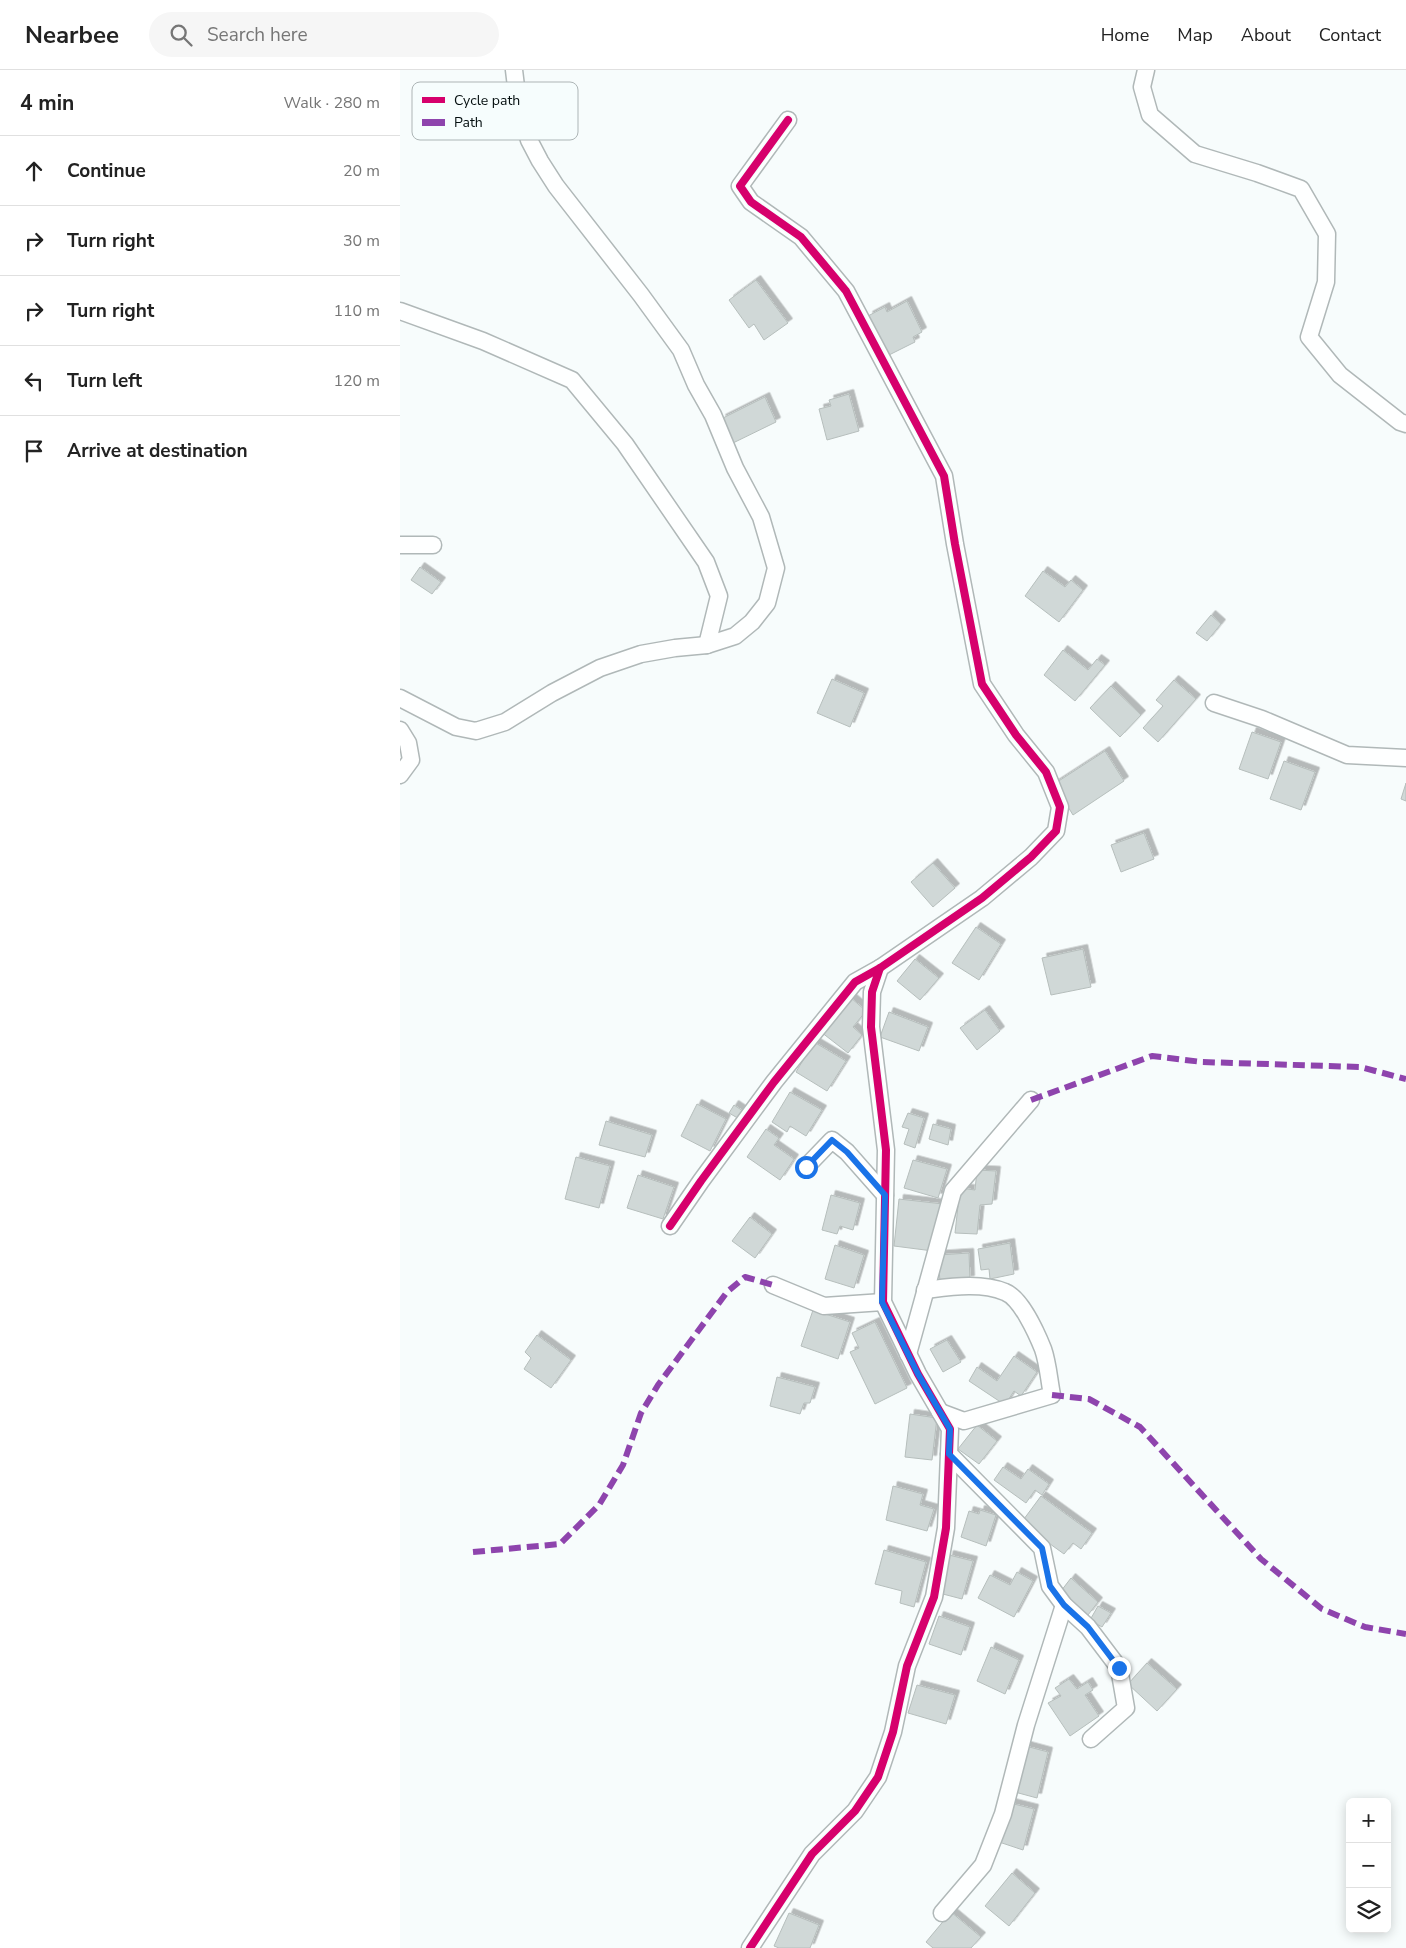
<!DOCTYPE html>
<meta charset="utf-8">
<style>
:root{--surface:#fff;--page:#f6f6f6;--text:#222;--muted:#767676;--line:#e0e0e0}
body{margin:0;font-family:"Nunito Sans",sans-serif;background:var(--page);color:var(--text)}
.controls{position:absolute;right:15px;bottom:15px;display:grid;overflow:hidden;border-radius:8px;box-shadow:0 2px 12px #0003}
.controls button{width:45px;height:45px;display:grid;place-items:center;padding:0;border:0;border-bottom:1px solid var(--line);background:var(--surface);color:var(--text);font:25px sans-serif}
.stop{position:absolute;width:15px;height:15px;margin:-11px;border:4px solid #1a73e8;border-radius:50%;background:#fff}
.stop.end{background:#1a73e8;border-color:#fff;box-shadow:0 1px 5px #0008}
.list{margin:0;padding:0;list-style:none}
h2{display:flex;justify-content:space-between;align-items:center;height:65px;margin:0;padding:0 20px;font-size:21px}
h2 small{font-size:16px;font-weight:400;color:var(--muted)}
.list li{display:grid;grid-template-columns:32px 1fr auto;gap:15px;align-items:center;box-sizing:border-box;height:70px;padding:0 20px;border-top:1px solid var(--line)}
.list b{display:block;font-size:19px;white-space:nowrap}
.list em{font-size:16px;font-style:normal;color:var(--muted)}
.icon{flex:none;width:28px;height:28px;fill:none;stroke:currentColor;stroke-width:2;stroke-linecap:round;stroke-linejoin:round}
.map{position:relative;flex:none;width:1006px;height:1878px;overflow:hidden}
header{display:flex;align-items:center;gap:30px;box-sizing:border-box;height:70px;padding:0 25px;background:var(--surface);border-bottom:1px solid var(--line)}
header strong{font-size:24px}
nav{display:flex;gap:28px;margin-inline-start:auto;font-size:18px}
.search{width:350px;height:45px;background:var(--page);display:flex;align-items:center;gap:12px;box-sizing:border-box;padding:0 18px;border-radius:28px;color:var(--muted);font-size:19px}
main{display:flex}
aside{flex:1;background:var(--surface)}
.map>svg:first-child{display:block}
.building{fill:#d0d8d7;stroke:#b6bebc;filter:url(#shadow)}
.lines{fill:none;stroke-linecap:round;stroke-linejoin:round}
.minor-casing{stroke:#b0b8b8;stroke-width:19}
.minor{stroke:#feffff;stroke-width:16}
.quiet{stroke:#8e44ad;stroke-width:6;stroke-dasharray:12 6;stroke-linecap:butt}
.cycleway-casing{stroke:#f6fdfd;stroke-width:11}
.cycleway{stroke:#d6006c;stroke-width:8}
.route{stroke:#1a73e8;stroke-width:6}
.key{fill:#f6fdfd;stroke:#adb5b6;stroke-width:1}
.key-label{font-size:14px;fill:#040e0f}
</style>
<header>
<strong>Nearbee</strong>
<div class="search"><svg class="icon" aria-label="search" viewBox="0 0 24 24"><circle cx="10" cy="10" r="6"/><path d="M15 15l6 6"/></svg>Search here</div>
<nav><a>Home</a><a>Map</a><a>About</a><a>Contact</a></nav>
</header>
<main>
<aside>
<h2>4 min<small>Walk · 280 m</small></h2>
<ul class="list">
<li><svg class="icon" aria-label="ahead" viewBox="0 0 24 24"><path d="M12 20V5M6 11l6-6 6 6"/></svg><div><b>Continue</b></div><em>20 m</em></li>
<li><svg class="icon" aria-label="right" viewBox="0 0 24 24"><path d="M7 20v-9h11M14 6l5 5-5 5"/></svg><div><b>Turn right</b></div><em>30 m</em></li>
<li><svg class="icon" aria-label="right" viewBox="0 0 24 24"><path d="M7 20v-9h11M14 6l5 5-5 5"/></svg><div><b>Turn right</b></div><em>110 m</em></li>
<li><svg class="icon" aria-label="left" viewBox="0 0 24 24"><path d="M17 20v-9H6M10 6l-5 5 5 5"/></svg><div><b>Turn left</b></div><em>120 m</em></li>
<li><svg class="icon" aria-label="arrive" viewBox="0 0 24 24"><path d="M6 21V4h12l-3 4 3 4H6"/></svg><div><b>Arrive at destination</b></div></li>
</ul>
</aside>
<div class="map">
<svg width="1006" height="1878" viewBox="0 0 1006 1878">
<defs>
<filter id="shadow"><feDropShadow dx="4.5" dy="-4.5" stdDeviation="0" flood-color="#0004"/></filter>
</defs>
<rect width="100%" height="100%" fill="#f7fcfc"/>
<g class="building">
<path d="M356 210 388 253 364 270 354 254 349 258 329 230Z"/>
<path d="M507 231 522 262 513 267 515 272 487 286 468 246 485 237 487 242Z"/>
<path d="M449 324 459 361 427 370 419 339 431 336 429 330Z"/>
<path d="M365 327 376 352 333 373 321 349Z"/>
<path d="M20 497 41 512 32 524 11 510Z"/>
<path d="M643 501 665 517 671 510 683 520 659 552 625 526Z"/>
<path d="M811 545 821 554 807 571 796 563Z"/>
<path d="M663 580 688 600 697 589 705 595 675 631 644 605Z"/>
<path d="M432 609 464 623 450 657 417 643Z"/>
<path d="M774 610 796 629 758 672 743 658 763 636 756 630Z"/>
<path d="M711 616 741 645 720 667 690 638Z"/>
<path d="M852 662 881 672 868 709 839 699Z"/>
<path d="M705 681 724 711 673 745 654 714Z"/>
<path d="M884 691 915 702 901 740 870 729Z"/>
<path d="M1006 713V731L1001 729Z"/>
<path d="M744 763 754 789 721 802 711 775Z"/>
<path d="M533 793 555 818 533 837 511 812Z"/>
<path d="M576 857 601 874 579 910 552 893Z"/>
<path d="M683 879 691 917 651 925 642 888Z"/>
<path d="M515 889 539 908 520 930 497 911Z"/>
<path d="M450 927 466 941 453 957 462 965 448 983 421 962Z"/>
<path d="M585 940 600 961 577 980 560 958Z"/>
<path d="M489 942 528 957 519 981 480 967Z"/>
<path d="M414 972 446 991 427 1021 396 1002Z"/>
<path d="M390 1022 422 1040 406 1066 390 1056 387 1062 372 1052Z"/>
<path d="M297 1034 326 1049 310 1081 281 1066Z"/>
<path d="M334 1035 346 1043 341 1050 329 1043Z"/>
<path d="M508 1043 524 1048 515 1078 504 1074 509 1059 502 1057Z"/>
<path d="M206 1051 252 1065 245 1087 199 1075Z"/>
<path d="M533 1054 551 1059 548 1075 529 1069Z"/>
<path d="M366 1059 379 1068 374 1075 394 1089 380 1110 347 1087Z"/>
<path d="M176 1087 210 1096 199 1138 165 1129Z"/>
<path d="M513 1090 547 1099 538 1128 504 1118Z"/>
<path d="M577 1100 596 1101 592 1134 580 1135 577 1164 555 1163 560 1118 575 1120Z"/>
<path d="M238 1105 274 1117 263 1149 227 1138Z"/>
<path d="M431 1125 460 1133 453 1160 440 1156 437 1164 422 1160Z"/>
<path d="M499 1129 543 1134 541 1152H536L533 1181 494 1176Z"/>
<path d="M350 1147 372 1164 355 1188 332 1171Z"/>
<path d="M610 1173 614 1204 590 1209 589 1199 581 1200 578 1179Z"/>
<path d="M435 1175 464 1185 454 1218 425 1209Z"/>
<path d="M569 1183 570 1210 540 1212 538 1185Z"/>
<path d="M413 1240 450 1252 438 1289 401 1276Z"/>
<path d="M475 1252 507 1318 475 1334 450 1282 459 1278 452 1263Z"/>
<path d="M137 1265 171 1290 151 1318 124 1299 131 1288 125 1282Z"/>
<path d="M547 1270 561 1292 543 1302 530 1279Z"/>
<path d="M614 1286 637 1302 621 1326 614 1321 605 1335 569 1311 577 1297 597 1311Z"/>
<path d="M377 1307 415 1317 410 1333H404L400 1344 370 1336Z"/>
<path d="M510 1344 537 1348 532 1390 505 1387Z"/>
<path d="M577 1355 597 1371 579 1394 558 1379Z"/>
<path d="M603 1397 621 1409 628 1399 649 1414 642 1425 635 1420 626 1433 594 1410Z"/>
<path d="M493 1416 523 1424 520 1435 534 1439 527 1461 486 1450Z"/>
<path d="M641 1426 692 1463 681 1479 673 1473 664 1484 621 1453Z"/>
<path d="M580 1440 596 1445 586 1476 561 1467 569 1441 579 1444Z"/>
<path d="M484 1480 526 1492 514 1537 500 1533 502 1521 475 1514Z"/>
<path d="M549 1485 573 1491 562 1529 539 1523Z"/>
<path d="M617 1502 633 1511 614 1547 578 1528 590 1505 610 1515Z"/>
<path d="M671 1508 698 1532 688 1545 661 1521Z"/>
<path d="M698 1536 711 1543 702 1557 690 1550Z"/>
<path d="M539 1546 570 1557 561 1585 529 1574Z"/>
<path d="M591 1577 619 1590 605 1624 577 1611Z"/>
<path d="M747 1593 777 1619 757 1641 728 1614Z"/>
<path d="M669 1609 677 1619 688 1612 693 1620 685 1625 699 1646 670 1666 648 1633 661 1626 655 1618Z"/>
<path d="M517 1615 555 1625 546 1654 508 1643Z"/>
<path d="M622 1675 648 1682 637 1728 611 1721Z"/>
<path d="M610 1733 634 1739 623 1780 599 1772Z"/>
<path d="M612 1803 635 1823 609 1856 585 1836Z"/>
<path d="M551 1842 581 1867 571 1878H533L526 1872Z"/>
<path d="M389 1843 419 1855 410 1878H379L374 1876Z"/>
</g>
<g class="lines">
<defs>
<g id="minor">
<path d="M746 0 742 17 750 45 795 84 857 103 901 119 927 164 926 212 909 267 940 305 1000 352 1006 354"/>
<path d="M0 241 83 271 172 310 225 374 306 492 319 526 307 575"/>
<path d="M0 475H33"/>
<path d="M0 628 56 657 76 661 105 652 152 623 200 598 241 584 275 578 307 575 335 566 352 552 367 533 376 498 361 447 335 398 313 345 296 315 281 280 241 225 156 116 140 91 129 70 118 33 114 0"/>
<path d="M814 633 862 649 947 685 1006 688"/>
<path d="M0 660 8 673 11 690 0 705"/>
<path d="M406 1097 432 1070 447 1082 485 1125"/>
<path d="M270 1156 301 1111 374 1012 455 912 480 898 582 828 631 787 656 761 660 737 646 702 616 665 582 614 555 474 544 406 446 221 401 167 351 132 340 116 388 50"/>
<path d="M373 1215 424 1236 483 1232"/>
<path d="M525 1220C550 1217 581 1212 605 1222 621 1228 637 1264 643 1279 648 1293 649 1310 652 1325L564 1351 540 1342"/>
<path d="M508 1284 553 1121 631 1030"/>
<path d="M549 1384 642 1478 650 1516 664 1535 688 1557 719 1598 726 1638 691 1669"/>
<path d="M542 1843 583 1795 603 1744 626 1655 664 1535"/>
<path d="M350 1878 412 1784 455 1741 478 1707 493 1662 507 1596 534 1527 546 1458 550 1359 518 1304 483 1232 486 1080 471 957 472 922 480 898"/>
</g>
</defs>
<use href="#minor" class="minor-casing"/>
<use href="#minor" class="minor"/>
<g class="quiet">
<path d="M631 1030 752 986 802 992 960 997 1006 1009"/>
<path d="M652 1325 689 1329 740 1357 861 1489 922 1539 965 1557 1006 1564"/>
<path d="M73 1482 160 1474 199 1435 223 1395 241 1343 258 1315 327 1222 345 1207 373 1215"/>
</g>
<defs>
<g id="cycleway">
<path d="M270 1156 301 1111 374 1012 455 912 480 898 582 828 631 787 656 761 660 737 646 702 616 665 582 614 555 474 544 406 446 221 401 167 351 132 340 116 388 50"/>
<path d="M350 1878 412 1784 455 1741 478 1707 493 1662 507 1596 534 1527 546 1458 550 1359 518 1304 483 1232 486 1080 471 957 472 922 480 898"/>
</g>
</defs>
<use href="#cycleway" class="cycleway-casing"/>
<use href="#cycleway" class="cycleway"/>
</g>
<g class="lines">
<path class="route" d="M406 1097 432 1070 447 1082 485 1125 482 1232 518 1304 550 1359 549 1384 642 1478 650 1516 664 1535 688 1557 719 1598"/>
</g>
<rect x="12" y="12" width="166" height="58" rx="8" class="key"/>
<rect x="22" y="27" width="23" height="6" fill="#d6006c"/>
<rect x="22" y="49" width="23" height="7" fill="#8e44ad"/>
<g class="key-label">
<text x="54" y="35">Cycle path</text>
<text x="54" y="57">Path</text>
</g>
</svg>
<div class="controls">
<button>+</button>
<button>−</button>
<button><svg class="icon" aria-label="layers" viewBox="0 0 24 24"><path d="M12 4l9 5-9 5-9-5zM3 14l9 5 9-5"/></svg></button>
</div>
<div class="stop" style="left:406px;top:1097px"></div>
<div class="stop end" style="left:719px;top:1598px"></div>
</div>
</main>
